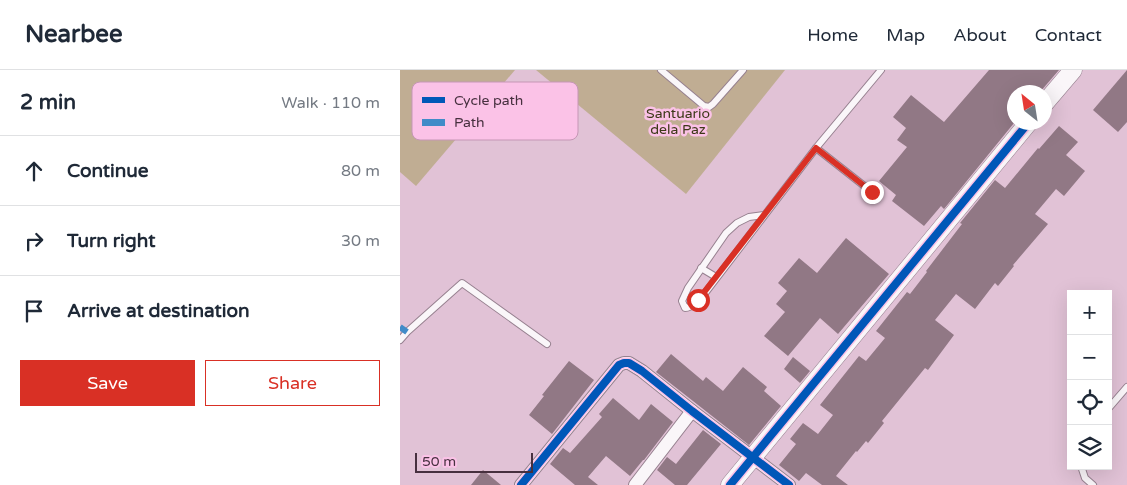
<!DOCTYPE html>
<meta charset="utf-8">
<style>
:root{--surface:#fff;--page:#f6f6f7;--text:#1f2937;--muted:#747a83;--line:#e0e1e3;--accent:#d93025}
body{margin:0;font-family:"Varela Round",sans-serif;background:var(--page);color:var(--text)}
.controls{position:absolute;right:15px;bottom:15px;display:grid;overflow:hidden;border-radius:0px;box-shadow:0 5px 20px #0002}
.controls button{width:45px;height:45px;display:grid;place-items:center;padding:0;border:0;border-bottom:1px solid var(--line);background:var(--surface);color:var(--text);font:25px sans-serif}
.compass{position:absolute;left:607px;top:15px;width:45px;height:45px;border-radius:50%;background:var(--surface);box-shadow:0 5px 20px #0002;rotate:330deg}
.scale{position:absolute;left:15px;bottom:12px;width:118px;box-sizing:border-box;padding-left:5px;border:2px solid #47303f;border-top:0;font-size:14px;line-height:18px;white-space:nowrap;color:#47303f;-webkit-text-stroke:4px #fbc2e7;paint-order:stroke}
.stop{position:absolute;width:15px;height:15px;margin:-11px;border:4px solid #d93025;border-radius:50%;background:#fff}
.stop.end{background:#d93025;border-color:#fff;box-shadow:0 1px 5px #0008}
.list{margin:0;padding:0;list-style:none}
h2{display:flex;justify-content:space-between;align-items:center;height:65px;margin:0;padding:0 20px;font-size:21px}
h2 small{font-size:16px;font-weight:400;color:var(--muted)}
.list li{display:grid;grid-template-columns:32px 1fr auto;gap:15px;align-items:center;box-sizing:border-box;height:70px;padding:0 20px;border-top:1px solid var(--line)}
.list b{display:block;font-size:19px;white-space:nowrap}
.list em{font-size:16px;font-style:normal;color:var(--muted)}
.actions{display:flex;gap:10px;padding:15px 20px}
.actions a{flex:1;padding:11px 0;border:1px solid var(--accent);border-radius:0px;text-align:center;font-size:18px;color:var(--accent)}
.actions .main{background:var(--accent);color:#fff}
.icon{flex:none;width:28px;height:28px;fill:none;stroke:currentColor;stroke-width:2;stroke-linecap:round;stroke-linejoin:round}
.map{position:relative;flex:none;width:727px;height:415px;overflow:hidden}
header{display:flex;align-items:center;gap:30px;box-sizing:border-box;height:70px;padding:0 25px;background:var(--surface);border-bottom:1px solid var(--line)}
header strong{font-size:24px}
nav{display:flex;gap:28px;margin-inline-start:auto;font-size:18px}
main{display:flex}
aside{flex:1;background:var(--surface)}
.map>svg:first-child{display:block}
.green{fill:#c0ad93}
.building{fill:#917885}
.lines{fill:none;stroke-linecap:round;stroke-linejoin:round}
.lane-casing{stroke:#978190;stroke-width:8}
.street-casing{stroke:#978190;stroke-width:14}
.secondary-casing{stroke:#978190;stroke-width:19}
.lane{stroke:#faf6f9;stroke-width:6}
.street{stroke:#faf6f9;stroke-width:12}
.secondary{stroke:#faf6f9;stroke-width:18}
.quiet{stroke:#418bc8;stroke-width:6;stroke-dasharray:12 6;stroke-linecap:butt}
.cycleway-casing{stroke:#fbc2e7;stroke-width:11}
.cycleway{stroke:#0057b8;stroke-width:8}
.route{stroke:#d93025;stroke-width:6}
.labels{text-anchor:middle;stroke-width:5;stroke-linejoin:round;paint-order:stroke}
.park-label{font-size:14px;fill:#3d3818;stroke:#fbc2e7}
.key{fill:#fbc2e7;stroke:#c596b5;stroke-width:1}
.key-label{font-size:14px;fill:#47303f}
</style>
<header>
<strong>Nearbee</strong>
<nav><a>Home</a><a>Map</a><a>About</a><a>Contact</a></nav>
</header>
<main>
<aside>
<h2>2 min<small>Walk · 110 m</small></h2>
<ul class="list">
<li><svg class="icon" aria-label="ahead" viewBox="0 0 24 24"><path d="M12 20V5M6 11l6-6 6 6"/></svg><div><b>Continue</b></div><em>80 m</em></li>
<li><svg class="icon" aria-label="right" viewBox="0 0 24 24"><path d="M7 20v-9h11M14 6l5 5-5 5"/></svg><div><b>Turn right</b></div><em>30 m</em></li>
<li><svg class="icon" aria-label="arrive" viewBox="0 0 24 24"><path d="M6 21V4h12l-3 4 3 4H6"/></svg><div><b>Arrive at destination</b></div></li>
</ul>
<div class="actions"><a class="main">Save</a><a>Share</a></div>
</aside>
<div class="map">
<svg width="727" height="415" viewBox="0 0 727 415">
<rect width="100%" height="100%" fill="#e1c2d6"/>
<g class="green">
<path d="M0 0H115L16 116 0 102Z"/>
<path d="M136 0H385L286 124Z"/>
</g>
<g class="building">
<path d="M589 0H659L640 22H614V53L544 139 541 136 524 156 492 131 496 125 479 111 507 77 497 70 506 58 493 47 511 25 544 52Z"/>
<path d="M727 0V52L718 62 693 40Z"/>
<path d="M659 56 678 72 666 85 685 101 664 126 656 119 635 144 648 154 613 195 614 196 598 216 595 213 575 239 556 224 535 250 554 265 528 300 525 298 482 351 484 353 468 373 466 371 457 382 456 381 436 406 448 415H422L406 403 399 411 379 395 396 374 390 369 403 353 418 364 433 345 420 335 459 286 466 291 485 268 476 261 507 222 510 224 527 202 526 201 562 154 560 153 595 110 605 118 638 78 639 79Z"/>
<path d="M446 168 489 204 438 264 420 248 388 286 364 266 385 242 376 234 387 221 378 213 399 188 417 203Z"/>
<path d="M271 284 303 311 306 307 323 321 343 297 367 317 364 321 381 336 349 375 256 302Z"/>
<path d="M393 287 410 301 400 313 384 299Z"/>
<path d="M169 291 194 310 152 364 129 345 144 326 142 325Z"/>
<path d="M213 328 239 350 251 334 273 352 244 390H243L230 406 206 386 188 407 198 415H175L150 394 163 378 170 383 202 347 199 344Z"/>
<path d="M303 360 321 374 287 415H275L257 400 267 387 276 394Z"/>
<path d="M83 400 101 415H71Z"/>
</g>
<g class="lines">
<defs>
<g id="lane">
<path d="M261 0 304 36 309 37 313 34 343 0"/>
<path d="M416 78 472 122"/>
<path d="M364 145 349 147 337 153 326 163 288 218 282 231 285 238C290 238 295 234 299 231L416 78 481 0"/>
<path d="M301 198 316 207"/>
<path d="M0 270 7 262 62 213 147 274"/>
<path d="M708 339 727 317"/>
<path d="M681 396 685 408 693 415"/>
</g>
<g id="street">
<path d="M121 415 219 295 224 293H229L242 301 292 341 389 415"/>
<path d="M235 415 292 341"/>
</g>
<g id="secondary">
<path d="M644 34 673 0"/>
<path d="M330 415 629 52"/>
</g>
</defs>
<use href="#lane" class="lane-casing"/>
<use href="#street" class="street-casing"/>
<use href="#secondary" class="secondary-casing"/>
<use href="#lane" class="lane"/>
<use href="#street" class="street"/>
<use href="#secondary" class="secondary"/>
<path class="quiet" d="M0 257 7 262"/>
<defs>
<g id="cycleway">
<path d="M121 415 219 295 224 293H229L242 301 292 341 389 415"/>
<path d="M330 415 629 52"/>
</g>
</defs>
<use href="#cycleway" class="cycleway-casing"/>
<use href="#cycleway" class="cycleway"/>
</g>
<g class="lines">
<path class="route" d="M298 230 416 78 472 122"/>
</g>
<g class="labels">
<g class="park-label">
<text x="278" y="48">Santuario<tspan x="278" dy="16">dela Paz</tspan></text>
</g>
</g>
<rect x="12" y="12" width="166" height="58" rx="8" class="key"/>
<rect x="22" y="27" width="23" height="6" fill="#0057b8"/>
<rect x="22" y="49" width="23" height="7" fill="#418bc8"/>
<g class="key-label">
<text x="54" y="35">Cycle path</text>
<text x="54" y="57">Path</text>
</g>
</svg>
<div class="controls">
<button>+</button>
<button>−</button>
<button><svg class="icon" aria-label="locate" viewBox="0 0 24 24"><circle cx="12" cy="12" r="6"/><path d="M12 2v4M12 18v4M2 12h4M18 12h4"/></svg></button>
<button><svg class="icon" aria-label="layers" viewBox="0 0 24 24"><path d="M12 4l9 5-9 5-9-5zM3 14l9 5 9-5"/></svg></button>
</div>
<svg class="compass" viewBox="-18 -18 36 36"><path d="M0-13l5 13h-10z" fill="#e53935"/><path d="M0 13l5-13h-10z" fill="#747a83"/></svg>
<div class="scale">50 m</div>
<div class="stop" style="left:298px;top:230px"></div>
<div class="stop end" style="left:472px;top:122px"></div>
</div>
</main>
